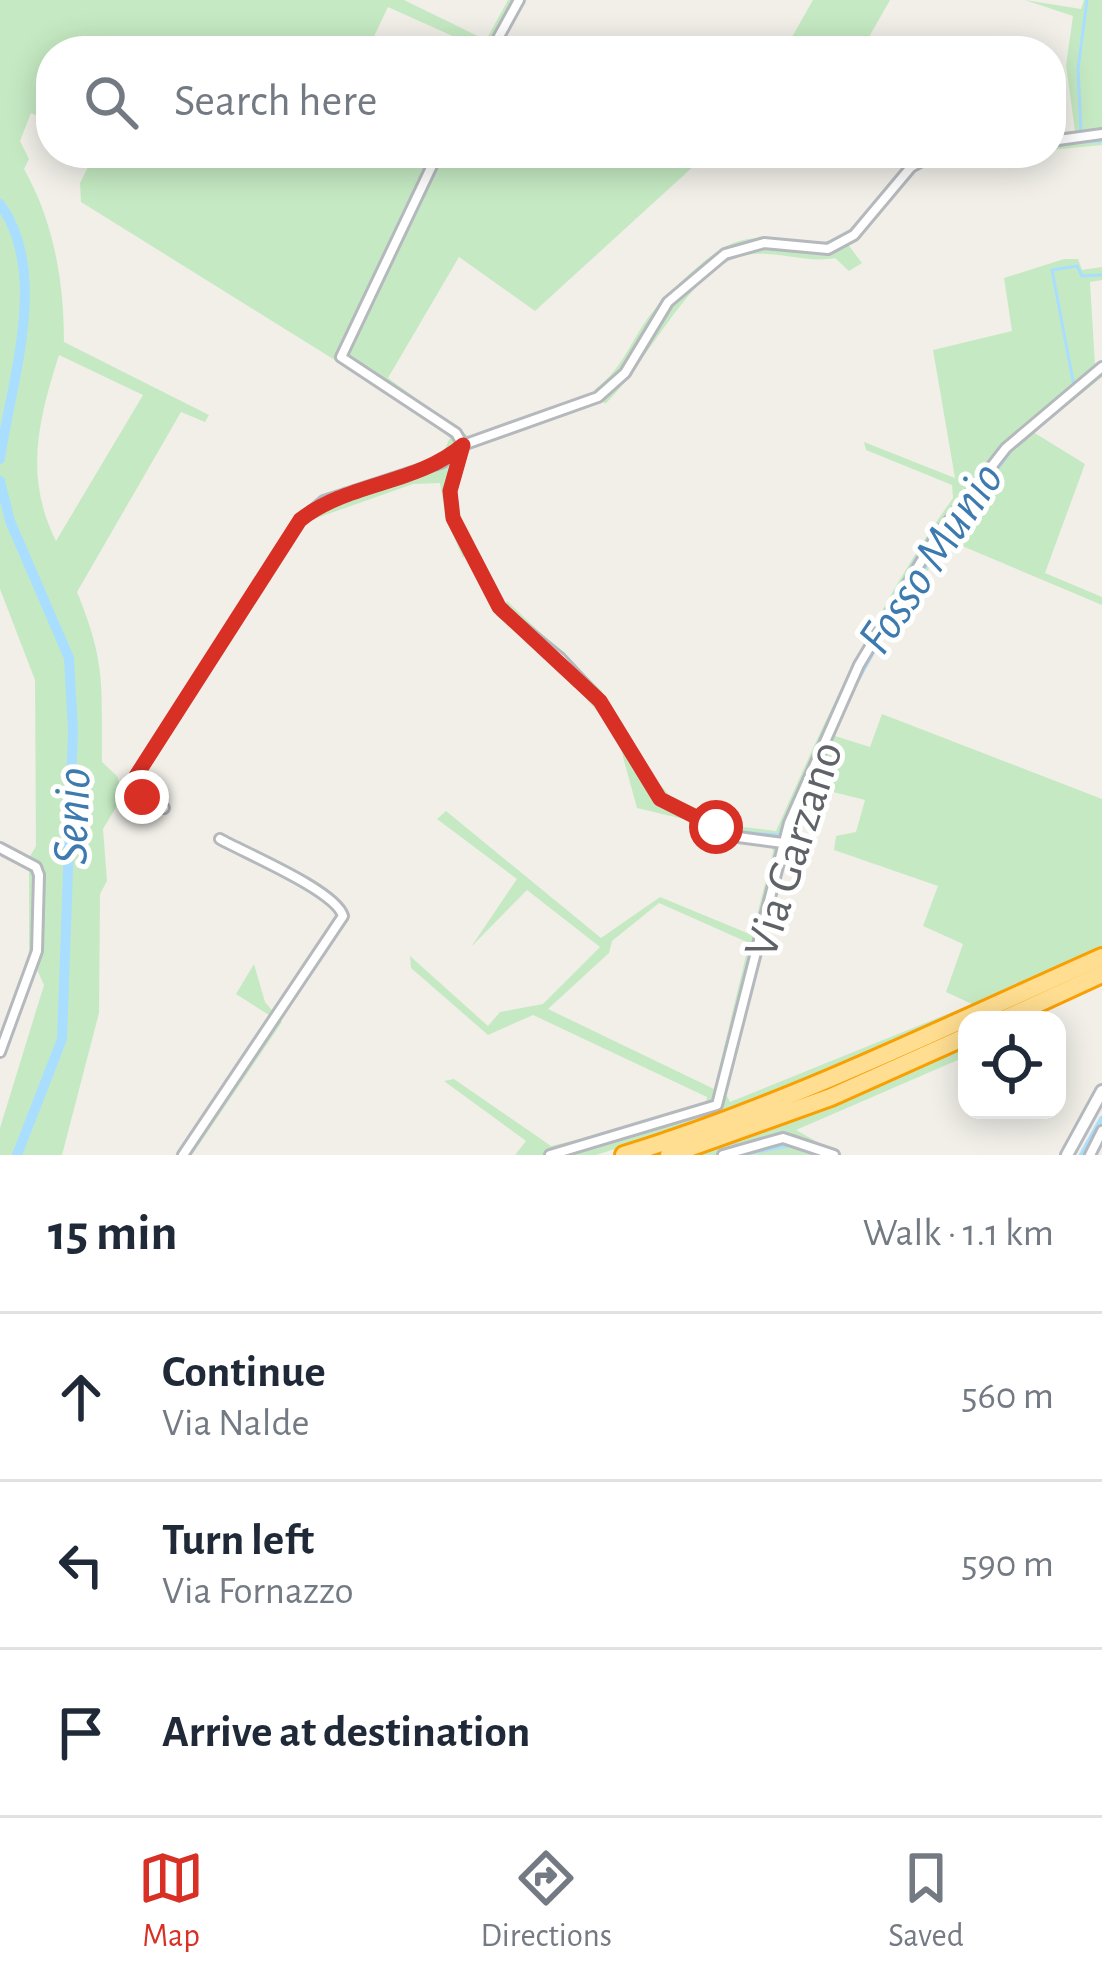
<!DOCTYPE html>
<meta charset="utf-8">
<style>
:root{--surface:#fff;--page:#f2f2f3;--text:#1f2937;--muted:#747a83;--line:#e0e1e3;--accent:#d93025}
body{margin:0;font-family:"Alegreya Sans",sans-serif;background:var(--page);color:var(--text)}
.controls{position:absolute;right:36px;bottom:36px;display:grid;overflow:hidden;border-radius:24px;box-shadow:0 6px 30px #0003}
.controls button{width:108px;height:108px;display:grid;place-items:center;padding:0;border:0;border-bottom:3px solid var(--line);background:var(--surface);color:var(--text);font:60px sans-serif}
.stop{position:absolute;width:36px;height:36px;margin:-27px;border:9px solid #d93025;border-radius:50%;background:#fff}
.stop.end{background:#d93025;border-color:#fff;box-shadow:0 3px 12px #0008}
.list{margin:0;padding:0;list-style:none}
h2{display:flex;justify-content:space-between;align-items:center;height:156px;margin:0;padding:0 48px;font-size:51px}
h2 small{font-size:39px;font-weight:400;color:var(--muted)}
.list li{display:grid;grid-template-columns:78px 1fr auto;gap:36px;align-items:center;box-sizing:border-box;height:168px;padding:0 48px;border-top:3px solid var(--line)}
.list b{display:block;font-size:45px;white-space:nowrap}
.list p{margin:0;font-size:39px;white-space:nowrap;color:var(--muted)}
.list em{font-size:39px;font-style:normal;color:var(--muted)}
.icon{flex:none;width:66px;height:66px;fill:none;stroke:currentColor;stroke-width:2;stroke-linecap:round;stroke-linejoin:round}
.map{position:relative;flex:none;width:1102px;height:1155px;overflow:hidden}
.search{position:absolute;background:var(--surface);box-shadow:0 6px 30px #0003;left:36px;right:36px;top:36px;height:132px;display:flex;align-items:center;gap:30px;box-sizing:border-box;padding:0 42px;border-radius:48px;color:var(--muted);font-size:45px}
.sheet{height:660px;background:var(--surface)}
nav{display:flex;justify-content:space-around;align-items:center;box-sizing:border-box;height:168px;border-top:3px solid var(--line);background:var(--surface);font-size:33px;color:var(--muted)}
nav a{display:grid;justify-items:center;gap:6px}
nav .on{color:var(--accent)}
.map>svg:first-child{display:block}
.green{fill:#c5eac3;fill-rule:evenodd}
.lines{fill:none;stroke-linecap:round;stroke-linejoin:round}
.stream{stroke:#aadeff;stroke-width:3}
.canal{stroke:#aadeff;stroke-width:6}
.river{stroke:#aadeff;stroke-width:10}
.street-casing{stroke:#b5b8bc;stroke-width:14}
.secondary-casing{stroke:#b6babf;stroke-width:16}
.highway-casing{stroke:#f99f00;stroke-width:22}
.street{stroke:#fff;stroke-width:8}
.secondary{stroke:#fff;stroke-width:10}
.highway{stroke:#ffde91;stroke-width:16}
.route{stroke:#d93025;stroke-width:15}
.labels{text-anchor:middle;stroke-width:10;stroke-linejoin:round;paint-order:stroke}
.street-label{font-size:48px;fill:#5f6368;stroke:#fff}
.water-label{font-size:51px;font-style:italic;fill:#3c7aaf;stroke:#fff}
</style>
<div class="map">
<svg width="1102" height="1155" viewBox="0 0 1102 1155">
<rect width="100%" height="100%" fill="#f1efe8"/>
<g class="green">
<path d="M0 0H404L486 40 508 0H523L502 44 511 51H486L388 7 367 51H51V122L31 113 20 141 29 159 24 169C54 222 64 282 64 342L209 415 205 422 181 412 77 592C107 665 101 686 102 762L117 776 124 794 103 829 107 881 100 894 99 1013 62 1155H0V1128L44 985 29 952V858L36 846 35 680 0 589ZM59 355 143 395 56 541C24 477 38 421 59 355Z"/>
<path d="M813 0H890L861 51H784Z"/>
<path d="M1025 0 1081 9 1084 0H1102V145L1051 150V133L1075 131 1066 65 1073 16Z"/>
<path d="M95 153H426L446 162 451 153H667L684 164 696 153H708L535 311 459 257 388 378 468 436C443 475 451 503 474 542L463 558 446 519 440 483 413 484 314 519V501L442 455 450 438 412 408 81 202 80 183Z"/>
<path d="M843 238 862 263 849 271 835 258C804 264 772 248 742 256 689 269 645 368 605 404L594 390C625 368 631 337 655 309 673 289 708 253 733 243 769 229 809 250 843 238Z"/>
<path d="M1064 259H1078L1082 270 1102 267V280L1090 282 1095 365 1102 360V377L1033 432 1085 464 1045 573 1102 597V605L948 540 853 683 832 735 870 747 882 714 1102 799V948L880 1054 705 1120 596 1155H515L526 1141 444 1081 454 1079 551 1146 705 1109 707 1097 533 1015 488 1035 411 968 410 956 488 1026 500 1012 543 1004 600 947 527 890 471 947 517 879 437 819 446 811 601 938 660 897 752 935 773 852 772 845 735 840 700 823 637 808 617 735 547 652 496 615 507 601 601 690 641 763 679 806 705 810 727 825 776 831C828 713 878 603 953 498L952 485 866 450 864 442 955 478 933 350 1012 331 1004 278ZM809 786 865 800 856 832 836 836 834 850 938 886 923 926 963 944 946 992 972 1004 730 1102 726 1094C755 996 769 878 809 786ZM659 903 749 943 714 1089 548 1009 609 953 612 941Z"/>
<path d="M254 964 265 1002 282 1022 192 1155H175L214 1116 225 1083 269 1015 236 994Z"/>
<path d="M967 1047V1056L796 1130 841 1155H687L853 1098Z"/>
</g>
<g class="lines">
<g class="stream">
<path d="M1081 132 1078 69 1087 0"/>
<path d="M1082 142 1102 141"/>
<path d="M1055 411 1094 379"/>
<path d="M1009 441 1074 386 1052 270 1077 266 1082 276 1102 275"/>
<path d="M908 591 1016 444"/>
<path d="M862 652 921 550 987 466"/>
<path d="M827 728 855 666"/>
<path d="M701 815 729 831 779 835 823 737"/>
<path d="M789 841 849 697 900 604"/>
<path d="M757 933 778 847"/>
<path d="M734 1141 736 1145"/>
<path d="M740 1155 793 1145"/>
</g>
<path class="canal" d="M1082 1155 1102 1119"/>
<g class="river">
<path d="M0 204C50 273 11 381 0 459"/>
<path d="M0 481 10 521 69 658 73 731 62 1039 17 1155"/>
</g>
<defs>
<g id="street">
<path d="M491 51 519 0"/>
<path d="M1051 141 1102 134"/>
<path d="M438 153 341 357 456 433 463 445 450 491 453 518 502 611 560 658 600 701 660 799 731 836 783 843"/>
<path d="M164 808 138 793 136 776 300 521 324 501 443 462 463 445 598 397 625 373 668 302 725 254 764 243 828 249 854 235 911 167 936 153"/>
<path d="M0 848 36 867 39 875 37 951 0 1052"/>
<path d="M183 1155 343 916C336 891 247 854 220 839"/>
<path d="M550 1155 717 1105 789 823 859 665 934 540 1006 448 1102 367"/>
<path d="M723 1155 783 1138 834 1155"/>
<path d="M1090 1155 1102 1131"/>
</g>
<path id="secondary" d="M1067 1155 1102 1091"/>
<g id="highway">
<path d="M1002 1020 1102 974"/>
<path d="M624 1155C789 1104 944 1027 1102 957"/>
<path d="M669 1155 831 1097 967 1036"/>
</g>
</defs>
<use href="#street" class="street-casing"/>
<use href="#secondary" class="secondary-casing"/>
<use href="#highway" class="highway-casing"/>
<use href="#street" class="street"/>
<use href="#secondary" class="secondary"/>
<use href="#highway" class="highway"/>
</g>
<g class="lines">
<path class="route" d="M142 797 134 788 136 776 300 520C348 482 416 485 463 445L450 491 453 518 499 607 600 701 660 799 716 827"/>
</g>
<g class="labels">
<g class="street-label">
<text transform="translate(792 849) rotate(-72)" y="17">Via Garzano</text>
</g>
<g class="water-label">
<text transform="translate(929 557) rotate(-56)" y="18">Fosso Munio</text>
<text transform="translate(70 816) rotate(-88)" y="18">Senio</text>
</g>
</g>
</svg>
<div class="controls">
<button><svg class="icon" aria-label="locate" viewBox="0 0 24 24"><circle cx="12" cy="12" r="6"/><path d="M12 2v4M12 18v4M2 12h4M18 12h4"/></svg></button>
</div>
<div class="stop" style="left:716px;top:827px"></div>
<div class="stop end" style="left:142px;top:797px"></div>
<div class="search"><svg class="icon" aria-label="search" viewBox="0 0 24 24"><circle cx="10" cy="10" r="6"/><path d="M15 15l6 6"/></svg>Search here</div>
</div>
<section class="sheet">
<h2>15 min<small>Walk · 1.1 km</small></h2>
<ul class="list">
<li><svg class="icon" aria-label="ahead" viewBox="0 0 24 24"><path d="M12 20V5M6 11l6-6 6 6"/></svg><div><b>Continue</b><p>Via Nalde</p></div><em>560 m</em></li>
<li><svg class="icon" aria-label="left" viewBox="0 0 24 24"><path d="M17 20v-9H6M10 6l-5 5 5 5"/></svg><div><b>Turn left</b><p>Via Fornazzo</p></div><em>590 m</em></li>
<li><svg class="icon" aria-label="arrive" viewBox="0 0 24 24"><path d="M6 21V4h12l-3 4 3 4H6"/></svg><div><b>Arrive at destination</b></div></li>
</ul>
</section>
<nav>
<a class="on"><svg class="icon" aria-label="map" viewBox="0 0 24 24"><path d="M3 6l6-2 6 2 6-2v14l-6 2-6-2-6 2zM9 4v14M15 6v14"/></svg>Map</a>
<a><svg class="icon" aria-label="directions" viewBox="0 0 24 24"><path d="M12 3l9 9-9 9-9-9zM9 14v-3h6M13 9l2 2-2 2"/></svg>Directions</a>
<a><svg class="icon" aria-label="saved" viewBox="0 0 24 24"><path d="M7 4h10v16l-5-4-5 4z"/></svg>Saved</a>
</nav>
